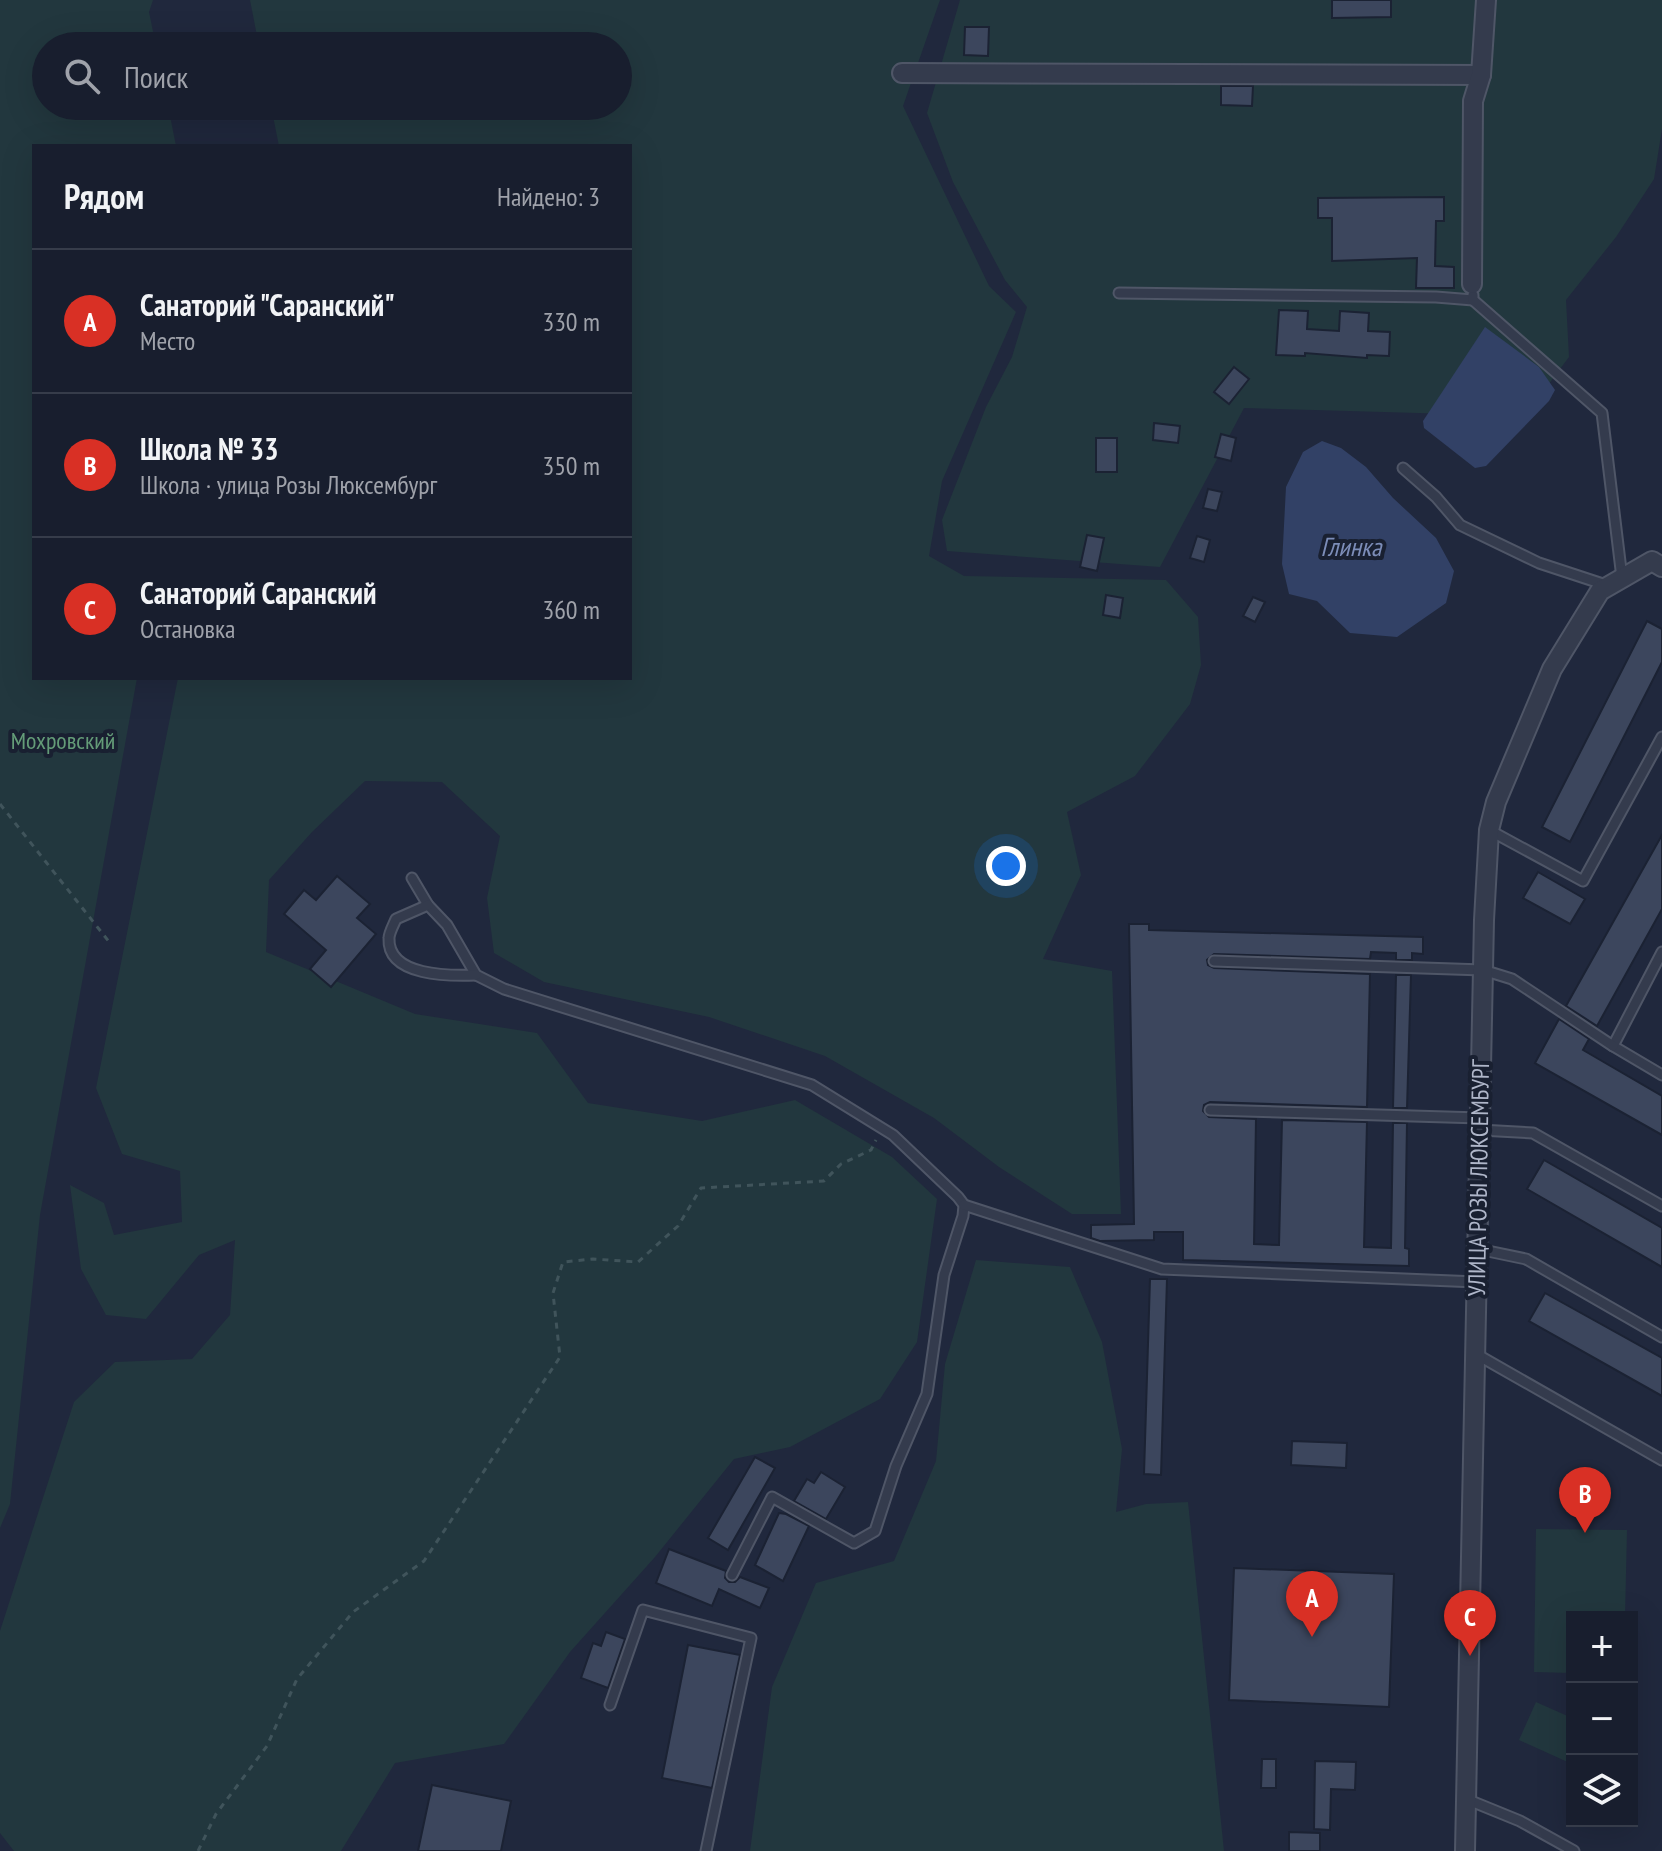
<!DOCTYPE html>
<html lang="ru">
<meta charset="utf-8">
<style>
:root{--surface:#181e2e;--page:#252b3a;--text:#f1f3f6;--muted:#9fa2aa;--line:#363c4a;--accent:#d93025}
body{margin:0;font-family:"PT Sans Narrow",sans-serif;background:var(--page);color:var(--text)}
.controls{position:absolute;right:24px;bottom:24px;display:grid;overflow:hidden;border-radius:0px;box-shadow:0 8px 32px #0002}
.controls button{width:72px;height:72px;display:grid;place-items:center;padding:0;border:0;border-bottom:2px solid var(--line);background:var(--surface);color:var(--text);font:40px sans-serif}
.you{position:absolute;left:1006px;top:866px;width:28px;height:28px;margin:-20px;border:6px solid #fff;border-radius:50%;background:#1a73e8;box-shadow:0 0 0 12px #1a73e833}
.badge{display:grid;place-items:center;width:52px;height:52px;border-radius:50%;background:var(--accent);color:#fff;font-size:26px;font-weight:700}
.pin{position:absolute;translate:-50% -66px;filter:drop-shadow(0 2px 4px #0008)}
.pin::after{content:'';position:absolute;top:42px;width:28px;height:24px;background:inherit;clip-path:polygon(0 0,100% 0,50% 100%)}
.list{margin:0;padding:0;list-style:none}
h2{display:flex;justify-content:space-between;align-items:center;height:104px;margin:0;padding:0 32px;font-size:34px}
h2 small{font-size:26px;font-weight:400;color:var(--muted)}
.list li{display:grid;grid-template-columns:52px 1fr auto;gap:24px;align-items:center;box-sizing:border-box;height:144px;padding:0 32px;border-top:2px solid var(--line)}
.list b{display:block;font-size:30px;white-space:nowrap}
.list p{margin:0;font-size:26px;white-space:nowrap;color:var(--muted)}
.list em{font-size:26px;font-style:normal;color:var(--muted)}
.icon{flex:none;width:44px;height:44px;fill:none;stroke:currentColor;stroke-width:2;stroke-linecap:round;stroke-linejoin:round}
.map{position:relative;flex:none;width:1662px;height:1851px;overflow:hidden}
.search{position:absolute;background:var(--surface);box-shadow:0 8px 32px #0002;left:32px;top:32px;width:600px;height:88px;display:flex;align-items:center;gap:20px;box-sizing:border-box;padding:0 28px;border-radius:44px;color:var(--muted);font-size:30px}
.panel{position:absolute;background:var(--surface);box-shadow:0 8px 32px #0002;left:32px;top:144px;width:600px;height:536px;border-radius:0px}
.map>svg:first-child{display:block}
.green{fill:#22373e}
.water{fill:#324166}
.building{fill:#3c465d;stroke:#1b2233;stroke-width:2}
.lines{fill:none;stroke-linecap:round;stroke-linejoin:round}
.service-casing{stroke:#4f5667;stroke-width:13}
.minor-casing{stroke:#4f5667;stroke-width:22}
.path{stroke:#40545b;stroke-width:3;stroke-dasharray:6 6;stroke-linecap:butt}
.service{stroke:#343b4d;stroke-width:9}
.minor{stroke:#343b4d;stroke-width:18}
.labels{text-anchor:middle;stroke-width:8;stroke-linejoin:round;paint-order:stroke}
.park-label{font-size:24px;fill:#649c78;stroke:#192031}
.street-label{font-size:24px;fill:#afb6c9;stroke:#192031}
.water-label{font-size:26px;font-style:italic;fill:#7c8db8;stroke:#192031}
</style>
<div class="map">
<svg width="1662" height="1851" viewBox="0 0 1662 1851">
<rect width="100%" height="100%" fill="#20283d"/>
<g class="green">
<path d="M0 0H153L149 12 156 46H46V106H168L176 146H34V678H137L40 1215 10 1504 0 1528Z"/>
<path d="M250 0H940L903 106 989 286 1016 312 942 481 929 556 964 576 1166 580 1198 617 1201 665 1190 704 1135 776 1067 812 1081 875 1043 959 1112 971 1121 1214H1072L999 1167 934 1118 825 1056 709 1017 544 982 494 953 487 898 500 836 442 782 365 781 312 832 269 880 266 952 415 1014 537 1033 588 1103 702 1121 795 1100 892 1157 937 1199 917 1342 880 1399 790 1447 734 1459 655 1557 570 1652 504 1744 395 1763 341 1851H14L0 1833V1631L74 1402 115 1362 192 1359 230 1315 235 1240 199 1255 146 1319 106 1315 81 1269 70 1185 104 1203 114 1235 182 1222 180 1171 122 1154 96 1088 178 678H630V146H279L271 106H618V46H259Z"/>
<path d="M960 0H1662V129L1654 179 1616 237 1566 300 1569 357 1521 421 1453 414 1244 408 1160 567 947 551 942 520 986 407 1012 357 1027 307 1005 280 953 182 927 113Z"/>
<path d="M976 1260 1070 1267 1102 1342 1122 1449 1116 1512 1146 1504 1188 1502 1224 1851H750L772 1687 816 1583 894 1561 936 1461 945 1364Z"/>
<path d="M1536 1529 1627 1530 1625 1617H1572V1673L1534 1672Z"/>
<path d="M1536 1702 1572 1718V1764L1519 1740Z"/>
</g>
<g class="water">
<path d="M1485 327 1539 367 1555 390 1549 401 1486 466 1475 468 1424 428 1423 421Z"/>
<path d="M1322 441 1341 448 1366 467 1393 498 1436 538 1454 571 1446 603 1397 637 1350 633 1317 601 1289 594 1282 564 1286 487 1303 452Z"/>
</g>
<g class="building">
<path d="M1332 0H1391V17L1332 18Z"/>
<path d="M965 27H989L988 56 964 55Z"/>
<path d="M1221 86H1253L1252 106 1221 105Z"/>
<path d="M1444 197V221H1436L1435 266 1454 267V288H1416L1417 258 1332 261V218H1318V198Z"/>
<path d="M1279 310 1308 311 1307 329 1339 331 1340 311 1369 313 1368 331 1390 332 1389 356 1367 355V358L1305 353V356L1276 355Z"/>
<path d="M1234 367 1249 379 1229 404 1214 392Z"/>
<path d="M1154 423 1180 426 1178 443 1153 440Z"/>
<path d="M1221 434 1236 438 1231 461 1215 457Z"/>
<rect x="1096" y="438" width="21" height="34"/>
<path d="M1208 489 1222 492 1217 511 1203 508Z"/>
<path d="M1087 535 1104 538 1097 571 1080 567Z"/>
<path d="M1197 536 1210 540 1204 562 1190 558Z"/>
<path d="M1106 595 1123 598 1120 618 1103 615Z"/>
<path d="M1253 597 1265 602 1255 622 1243 616Z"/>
<path d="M1647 621 1662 629V662L1570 842 1542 827Z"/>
<path d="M1662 835V909L1597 1026 1566 1006Z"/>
<path d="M1538 872 1585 899 1570 924 1523 898Z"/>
<path d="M337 876 370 904 357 918 376 934 331 987 310 969 326 950 284 914 304 890 316 900Z"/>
<path d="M1129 924H1149V930L1423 937V954L1412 953V960H1396V953L1371 952 1370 959 1214 954 1207 960 1208 965 1214 968 1370 974 1367 1107 1210 1102 1204 1105 1203 1111 1209 1117 1256 1119 1254 1244 1279 1245 1282 1120 1367 1122 1364 1247 1391 1248 1393 1123H1407L1405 1248 1409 1249V1266L1183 1260V1232H1154V1240L1100 1241 1091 1238V1225L1134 1224Z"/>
<path d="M1396 975H1411L1407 1108H1393Z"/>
<path d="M1559 1019 1589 1039 1583 1050 1662 1096V1135L1535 1063Z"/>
<path d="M1544 1160 1662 1228V1267L1527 1189Z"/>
<path d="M1150 1279H1167L1161 1475 1144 1474Z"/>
<path d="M1545 1293 1662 1358V1396L1529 1321Z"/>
<path d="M1292 1441 1347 1443 1346 1468 1291 1465Z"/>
<path d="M755 1457 775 1468 728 1550 708 1538Z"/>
<path d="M821 1472 845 1487 826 1519 794 1501 807 1479 814 1483Z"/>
<path d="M779 1513 786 1514 809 1526 783 1581 755 1565Z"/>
<path d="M669 1549 726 1571 725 1578 729 1582H735L740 1577 769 1588 760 1608 719 1589 712 1606 656 1583Z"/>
<path d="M1234 1568 1394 1574 1389 1707 1229 1700Z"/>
<path d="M606 1632 625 1639 608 1688 581 1678 593 1643 601 1646Z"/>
<path d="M688 1645 740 1655 712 1788 662 1778Z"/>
<path d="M1262 1759H1276V1788H1261Z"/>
<path d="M1315 1761 1356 1762 1355 1790 1331 1789 1330 1830 1314 1829Z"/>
<path d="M432 1785 511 1801 501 1851H418Z"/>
<path d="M1289 1832 1320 1833V1851H1289Z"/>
</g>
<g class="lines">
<defs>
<g id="service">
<path d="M1119 293 1436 297 1473 300"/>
<path d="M1473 295V300L1602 413 1622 578"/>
<path d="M1403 468 1436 497 1460 525 1539 563 1606 585"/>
<path d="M1489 830 1583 881 1662 737"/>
<path d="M412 878 428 905 447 925 476 975 504 989 812 1085 893 1135 958 1197 964 1205 963 1216 944 1275 927 1394 896 1466 875 1531 854 1543 772 1497 732 1575"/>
<path d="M428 905 396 919C394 924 389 933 389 938 387 977 451 976 476 975"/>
<path d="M1662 952 1613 1046 1662 1075"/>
<path d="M1214 961 1483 970 1512 979 1613 1046"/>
<path d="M1210 1110 1480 1118"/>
<path d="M1480 1130 1533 1133 1662 1206"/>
<path d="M964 1205 1162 1269 1477 1282"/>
<path d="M1478 1249 1526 1259 1662 1337"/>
<path d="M1476 1354 1662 1460"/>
<path d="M610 1705 643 1610 751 1638 706 1851"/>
<path d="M1466 1799 1520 1821 1574 1851"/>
</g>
<g id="minor">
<path d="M902 73 1481 75"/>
<path d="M1472 284 1473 101 1481 75 1486 0"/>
<path d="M1465 1851 1484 920 1489 830 1496 802 1552 669 1600 591 1652 561 1662 567"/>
</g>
</defs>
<use href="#service" class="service-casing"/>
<use href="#minor" class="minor-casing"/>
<g class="path">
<path d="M0 804 110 943"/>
<path d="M198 1851 216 1814 267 1746 297 1679 353 1612 424 1561 560 1357 553 1293 563 1262 593 1259 638 1262 678 1226 701 1188 824 1181 841 1164 871 1150 876 1140"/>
</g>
<use href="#service" class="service"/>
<use href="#minor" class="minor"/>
</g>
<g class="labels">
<g class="park-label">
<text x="63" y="749">Мохровский</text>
</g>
<g class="street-label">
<text transform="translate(1479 1178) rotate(-89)" y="8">УЛИЦА РОЗЫ ЛЮКСЕМБУРГ</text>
</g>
<g class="water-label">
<text x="1351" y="556">Глинка</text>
</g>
</g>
</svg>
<div class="controls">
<button>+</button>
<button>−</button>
<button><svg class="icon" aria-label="layers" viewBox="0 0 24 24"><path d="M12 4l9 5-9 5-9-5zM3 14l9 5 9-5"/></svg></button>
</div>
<div class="you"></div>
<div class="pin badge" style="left:1312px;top:1637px">A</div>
<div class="pin badge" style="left:1585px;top:1533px">B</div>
<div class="pin badge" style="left:1470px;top:1656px">C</div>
<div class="search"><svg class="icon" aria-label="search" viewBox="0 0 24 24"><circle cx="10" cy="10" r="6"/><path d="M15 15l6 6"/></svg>Поиск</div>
<section class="panel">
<h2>Рядом<small>Найдено: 3</small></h2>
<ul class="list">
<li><span class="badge">A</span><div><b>Санаторий &quot;Саранский&quot;</b><p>Место</p></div><em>330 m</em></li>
<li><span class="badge">B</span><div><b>Школа № 33</b><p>Школа · улица Розы Люксембург</p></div><em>350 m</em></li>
<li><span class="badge">C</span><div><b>Санаторий Саранский</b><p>Остановка</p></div><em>360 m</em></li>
</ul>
</section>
</div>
